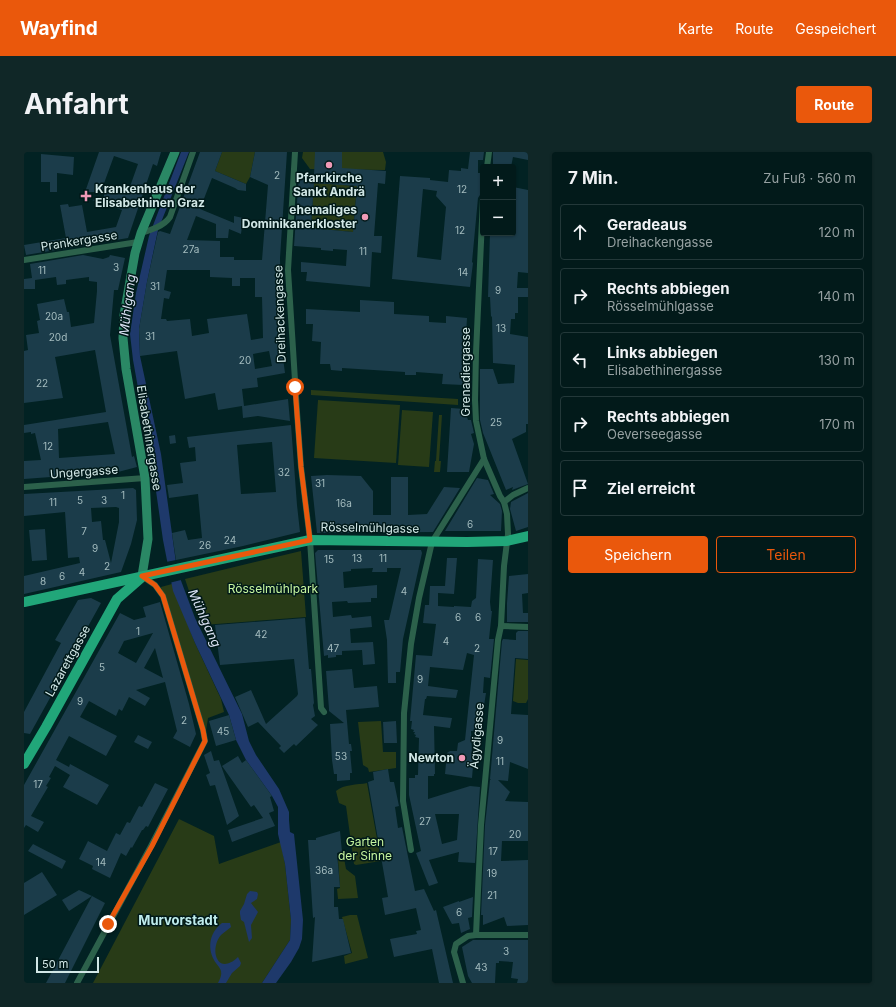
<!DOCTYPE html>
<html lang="de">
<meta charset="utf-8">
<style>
:root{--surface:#021a1a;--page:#102727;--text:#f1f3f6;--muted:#96a1a2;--line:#233839;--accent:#ea580c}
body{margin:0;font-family:Inter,sans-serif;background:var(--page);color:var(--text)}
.controls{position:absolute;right:12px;top:12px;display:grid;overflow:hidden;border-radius:4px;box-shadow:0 1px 3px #0004}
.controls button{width:36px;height:36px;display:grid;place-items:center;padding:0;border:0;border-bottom:1px solid var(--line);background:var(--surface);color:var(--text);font:20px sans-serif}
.scale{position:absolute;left:12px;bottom:10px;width:63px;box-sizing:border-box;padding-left:4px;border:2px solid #d1e7e6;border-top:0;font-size:11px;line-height:14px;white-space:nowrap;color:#d1e7e6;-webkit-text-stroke:3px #001919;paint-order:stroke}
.stop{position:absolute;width:12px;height:12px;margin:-9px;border:3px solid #ea580c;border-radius:50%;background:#fff}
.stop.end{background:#ea580c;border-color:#fff;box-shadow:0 1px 4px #0008}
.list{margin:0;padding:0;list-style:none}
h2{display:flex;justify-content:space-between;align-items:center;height:52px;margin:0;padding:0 16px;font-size:17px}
h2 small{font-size:13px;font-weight:400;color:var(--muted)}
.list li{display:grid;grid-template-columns:26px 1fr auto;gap:12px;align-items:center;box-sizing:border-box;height:56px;margin:0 8px 8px;padding:0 8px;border:1px solid var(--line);border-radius:4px}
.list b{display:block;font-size:15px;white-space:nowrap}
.list p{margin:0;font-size:13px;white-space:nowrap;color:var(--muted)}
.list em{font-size:13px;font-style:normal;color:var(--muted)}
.actions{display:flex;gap:8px;padding:12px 16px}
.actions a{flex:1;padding:9px 0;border:1px solid var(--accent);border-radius:4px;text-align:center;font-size:14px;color:var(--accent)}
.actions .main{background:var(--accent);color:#fff}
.icon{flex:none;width:22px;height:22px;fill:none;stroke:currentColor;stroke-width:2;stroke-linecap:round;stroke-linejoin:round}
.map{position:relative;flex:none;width:504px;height:831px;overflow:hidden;border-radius:4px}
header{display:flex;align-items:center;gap:24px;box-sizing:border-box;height:56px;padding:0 20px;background:var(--accent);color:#fff}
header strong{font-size:19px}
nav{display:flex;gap:22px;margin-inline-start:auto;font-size:14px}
.intro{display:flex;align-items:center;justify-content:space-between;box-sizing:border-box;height:96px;padding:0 24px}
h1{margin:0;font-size:28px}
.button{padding:10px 18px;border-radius:4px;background:var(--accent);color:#fff;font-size:14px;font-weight:700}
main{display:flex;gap:24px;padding:0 24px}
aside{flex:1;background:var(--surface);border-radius:4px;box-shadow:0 1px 3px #0004}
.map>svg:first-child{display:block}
.green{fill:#283b17}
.water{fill:#1e396b}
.pier{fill:#022223}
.building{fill:#1b3c4a;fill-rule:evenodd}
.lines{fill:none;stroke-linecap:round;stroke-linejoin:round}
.minor{stroke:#2c614b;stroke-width:6}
.secondary{stroke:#2a8865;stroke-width:9}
.primary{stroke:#21a679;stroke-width:10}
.route{stroke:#ea580c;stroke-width:5}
.poi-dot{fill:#f09ab7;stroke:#001919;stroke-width:1.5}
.labels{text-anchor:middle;stroke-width:3;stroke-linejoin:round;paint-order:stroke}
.number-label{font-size:10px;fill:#a4bcbf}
.poi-label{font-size:12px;font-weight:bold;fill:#d1e7e6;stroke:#001919;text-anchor:end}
.street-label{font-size:12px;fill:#d1e7e6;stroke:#001919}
.park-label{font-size:12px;fill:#c6f59f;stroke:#001919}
.water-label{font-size:13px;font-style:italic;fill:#d8e1f1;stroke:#001919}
.neighbourhood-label{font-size:13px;font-weight:bold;fill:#bfecec;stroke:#001919}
</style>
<header>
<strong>Wayfind</strong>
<nav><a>Karte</a><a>Route</a><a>Gespeichert</a></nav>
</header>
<div class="intro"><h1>Anfahrt</h1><a class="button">Route</a></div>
<main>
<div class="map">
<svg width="504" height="831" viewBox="0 0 504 831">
<rect width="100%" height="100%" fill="#022223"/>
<g class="green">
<path d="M198 0H231L226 25 222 32 191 19Z"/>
<path d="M279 0H359L362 10 361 18 286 17 278 6Z"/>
<path d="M290 31 333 34 329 80 287 76Z"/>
<path d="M287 238 434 247V253L287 243Z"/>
<path d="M294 248 376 253 372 311 290 306Z"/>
<path d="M378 258 409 260 405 315 374 313Z"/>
<path d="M415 263H418L415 309H417L416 320H410L411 309H412Z"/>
<path d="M277 399 282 465 179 473 175 469 161 427Z"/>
<path d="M148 432 171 491 197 547 200 560 184 566 182 579 137 435Z"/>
<path d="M492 507 504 508V547L502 551H494L489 549Z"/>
<path d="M357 569 359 600H372V616L345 620 344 616 339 613 334 570Z"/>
<path d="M343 631 357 709 332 713 330 712 322 654 315 651 312 639C320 632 333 633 343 631Z"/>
<path d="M155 667 190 684 195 712 257 690 261 712 267 768 266 788 238 831H69Z"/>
<path d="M320 706 322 717 331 724 334 746 314 747 313 737 316 736 314 707Z"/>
<path d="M326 763H333L344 806 321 812 320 804 328 801 318 765Z"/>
</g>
<g class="water">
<path d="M157 0H165L134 78 123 130 115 177 116 204 137 302 153 418 171 466 218 562 225 589 232 603 255 637 265 660V668L266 680 270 682 279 768 278 787 275 796 267 810 252 831H238L266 788 267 768 261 712 254 682V655L248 644 222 608 212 588 205 563 171 491 149 439 139 388 130 325 109 208 106 182 112 141 125 84Z"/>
<path d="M226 739 233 740 234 742 233 747 227 751 234 760 227 773 228 786 225 790 220 770 217 768 216 762V759L220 752 223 742Z"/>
<path d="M198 771H206L207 775C204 778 200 780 197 783 185 797 193 825 214 805L217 811 216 814 208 821 202 831H194C196 827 198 823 197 819 196 815 192 812 190 808 183 795 186 780 198 771Z"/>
</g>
<path class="pier" d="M152 408 157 428 145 431 142 410Z"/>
<g class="building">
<path d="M75 0H137L133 14 129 12 104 86 2 103 0 93 42 86 36 53 44 52 45 55 58 53 63 80 92 75 98 58 68 48 80 46V40H61ZM90 4 114 12 103 43 79 34Z"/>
<path d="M176 0H198L191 19 222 32V39L214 38 211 36 188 26 176 57 210 71V64L219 66 217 82 205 77 204 86H192V72L172 64 163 88 196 89V105H210V108H238L244 33 226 25 231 0H263L256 106 258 184H256L261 221 233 226 234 235 218 237 220 254 264 247 266 269 234 264 219 266 218 254 194 258 191 241 161 247 153 199 116 204 115 177 123 130 134 80 136 79 146 82ZM143 118H186V125L208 126V134H216V126H231V145H238L239 186 227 188 223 162 183 167 185 181 168 184 166 167 143 169 142 167H137L140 146 145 147 147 140 140 138ZM245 199 248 214 231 217 229 202Z"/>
<path d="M291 0H318V16L362 19 361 32 354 31 350 84H358L357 101 348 100 346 135 282 129 283 120H277V110L322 114 323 98 309 97V99L297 98V96L270 94 275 22 290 23ZM290 31 333 34 329 80 287 76Z"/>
<path d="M446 0H460L459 8H454V21H458L456 43 454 46 448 110 449 111 446 135 368 127 376 24 406 26V28L424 30 425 18 437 19V16L444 17ZM399 37 413 39 412 44 422 55 417 108 393 105Z"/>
<path d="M469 0H504V8L489 5 487 15H469Z"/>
<path d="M17 2 50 5 49 23 33 21V40H26V30H17Z"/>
<path d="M489 35 504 38V121L494 120 493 136H504V145H494V161H491V167H487L486 182 504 185V272H502V280L488 287 504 332 488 338 489 335 482 338 459 281 456 268V217H469L474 232 490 231 491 213 469 211 468 165 467 164 466 145H464L466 81H489Z"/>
<path d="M59 103 79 107 85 105 86 103 101 106 94 138H90L86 183 108 305 110 304 113 315 94 320 0 327V309L17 308 11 281 7 282V280L0 281V273L82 260 71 198 31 205 39 246 0 251V199L4 198 2 183 15 181 13 169 16 168 13 152 40 147 43 160H45L47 175 70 171 73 139V130L65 129V125L42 128V132L33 133 32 125 11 128V137H0V127L8 126 6 112ZM84 270 91 302 35 306 34 277Z"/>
<path d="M336 148 370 150V162L405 164V170L422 171V164L443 166 439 233 418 232 419 222 392 220V223H381V220L318 216V219L307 218 306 212H296L297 190 288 189 289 172H282V157L336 160Z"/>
<path d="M427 256 440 257 444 268H447L450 281 447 282 450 292 445 320H423Z"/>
<path d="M267 273 273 353 276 380 219 394 152 408 148 381 161 378 164 388 178 386 174 342 145 346 143 333 159 331 156 311 172 309 171 295 165 296 163 285ZM248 290 252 340 217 342 213 293Z"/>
<path d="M151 283 152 291 146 292 145 284Z"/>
<path d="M303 323 337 324 349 339V363H367V325H384V363L403 362 420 335 436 336 409 380 293 381 287 324Z"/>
<path d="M453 326 464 328 470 342 466 343 476 352 478 359 477 379H421Z"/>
<path d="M109 336 112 338 113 368 107 392 97 420 0 442V424L56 411 55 405 44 406 41 360 0 364V342ZM92 355 95 356V370L87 411 81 388H79L77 369 68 370 67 356Z"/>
<path d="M504 341V375L492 379 486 357 487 350Z"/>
<path d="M21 377 23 408 8 409 5 378Z"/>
<path d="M294 398H397L398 401 379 487 376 520H372V531H364L363 488 360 468H365L377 416H363V420H348L349 416 327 417V419L319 420 320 436 353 433V446H347V450L324 451 323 449 308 450 309 465 327 463 328 466 347 464 348 475 326 477 327 491 349 490 351 512 339 513 338 498 318 499V503H312V505L304 506V503L300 504 291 401Z"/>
<path d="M423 406H433L430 442 414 441V454L430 455V454L447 455 448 449 452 446 454 407 469 408 466 450 467 459H468L465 487H470L466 526 460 525 459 541H462L456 579H447L448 602 450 603 448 626 421 622 423 601 426 599H433L434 591 441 588 450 503 443 501 439 518 406 515 404 534 434 538 432 546 403 544 402 547H401L399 563 428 566 426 576 410 574 411 622H410V624H404V647L446 634 456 635 451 711 434 710 435 700 405 708 414 731 405 734 392 701 397 699 385 643V626H391V623H394L395 586 391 585 392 583 390 582 391 580H389L390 578 387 577 388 569H386L392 503 408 504 412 472 399 471 401 453H405L406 434H421ZM411 662H435L433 688 418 692Z"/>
<path d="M504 422V441L498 442 499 461H504V470H483V451L485 424Z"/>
<path d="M67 446 77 451 51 498 52 499 6 582 0 581V560L37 491 31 488 54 448Z"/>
<path d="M136 450 165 552 172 582 166 595 149 586 153 579 141 530 112 538 126 546 121 554 105 545 98 559 95 557 92 564 65 549 56 565 93 584 82 604 45 584 32 608 45 615 46 612 85 633 73 653 39 635 46 623 31 614 25 625 27 626 22 634 24 635 7 664 20 670 14 680 2 673 0 676V633L96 461 110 468 122 465 119 455ZM129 481 112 511 94 501 100 489ZM131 496 139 526 120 516Z"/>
<path d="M281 466 285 517H287L290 551 289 553 291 564 287 567 294 573 272 594 270 592 260 601 255 596 257 594 234 570 224 575 211 545 227 538 242 572 273 544 274 542 270 507 196 513 191 473Z"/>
<path d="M494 479H504V507L491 506 487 562 504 563V617L486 610 484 629 474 628 486 640 481 649 504 650V689H478L477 709 504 708V773L483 774 480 765 459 773V763H457L461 673 466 628 467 627H466L478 489 479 487 492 488V481Z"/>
<path d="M328 517 330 536 353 534 355 555 322 558 325 592H327L328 599H326L328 621H326V628L313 629V622H310L308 608 306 572 320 571 305 559V557L302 519Z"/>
<path d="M205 563 212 588 192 594 185 569Z"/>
<path d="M372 569 373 591H360L359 570Z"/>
<path d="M114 583 128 590 124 597 110 590Z"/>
<path d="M187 599 190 609 195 608 215 664 203 673 191 633 186 634 182 623 186 621 180 603Z"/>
<path d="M214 604 218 611 222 608 248 644 246 645 250 659 245 661 251 674 208 690 204 678 239 666 230 653 227 655 198 614Z"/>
<path d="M364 617 366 630H370L375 654 371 655 374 676 378 675 391 739 400 737 410 759 412 758 429 831H415L408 797 370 805 366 787 393 782 392 779 397 778 392 756 361 763 358 746 364 745 344 630 350 628 349 620Z"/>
<path d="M131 631 144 637 124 675 122 674 119 678H118L108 696 107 695 102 704 97 701 86 726 68 717 69 714 55 707 64 689 83 699 92 681 96 683 103 670 106 671 115 654 118 655Z"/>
<path d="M316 679 318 700 313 701 316 735H310V755H314L315 767H319L327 801 288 810 291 765 289 766 284 688H292V686Z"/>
<path d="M9 692 42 709 38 717 4 699Z"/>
<path d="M18 720 33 743 0 763V731Z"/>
<path d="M55 738 68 744 45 759 38 748Z"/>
<path d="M68 744 81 751 41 831H22Z"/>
<path d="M449 745 448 765 444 766 446 777 437 781 435 771 428 772 419 755 435 749V750Z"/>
<path d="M449 788H504V831H493L494 827 487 826 489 810 475 809V811H472L471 831H448L444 824 438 795Z"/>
</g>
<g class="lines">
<g class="minor">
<path d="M271 0 264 118 273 260 277 315 286 388 297 556 300 560"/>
<path d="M463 15 465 0"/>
<path d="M117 81C127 78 140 74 146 65L169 0"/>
<path d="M0 108 114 90"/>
<path d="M0 335 121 326"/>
<path d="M480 350 489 343 504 336"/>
<path d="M477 474 504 475"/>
<path d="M387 698 379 649 380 561 387 492 395 446 408 390 460 307"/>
<path d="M452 783 457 673 474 488 477 474 480 414 484 382 483 362 480 350 476 344 460 307 452 269 451 248 452 201 459 46"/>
<path d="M53 831 127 694 181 589 179 578 139 444 131 433 118 424"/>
<path d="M439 831 430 800 432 792 444 784 452 783H504"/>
</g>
<path class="secondary" d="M118 424 124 387 121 326 102 217 99 186 100 163 111 101 117 81 151 0"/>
<g class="primary">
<path d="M0 450 286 388 443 390 483 389 504 384"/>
<path d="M0 612 22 575 93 447 117 426"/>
</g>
</g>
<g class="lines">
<path class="route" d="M84 772 128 694 181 589 179 578 139 444 131 433 118 424 286 388 277 315 271 235"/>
</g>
<g class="poi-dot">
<circle cx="305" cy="13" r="4"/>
<path d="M60 38h4v4h4v4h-4v4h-4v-4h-4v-4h4z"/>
<circle cx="341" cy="65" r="4"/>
<circle cx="438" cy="606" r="4"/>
</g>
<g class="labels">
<g class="number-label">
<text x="253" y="27">2</text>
<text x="438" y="41">12</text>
<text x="436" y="82">12</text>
<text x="167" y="101">27a</text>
<text x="339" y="103">11</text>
<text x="92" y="119">3</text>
<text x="18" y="122">11</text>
<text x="439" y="124">14</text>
<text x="131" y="138">31</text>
<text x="474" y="142">9</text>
<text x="30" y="168">20a</text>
<text x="477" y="180">13</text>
<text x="126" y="188">31</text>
<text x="34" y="189">20d</text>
<text x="221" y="212">20</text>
<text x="18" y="235">22</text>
<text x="472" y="274">25</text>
<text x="24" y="298">12</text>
<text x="260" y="324">32</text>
<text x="296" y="335">31</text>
<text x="99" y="347">1</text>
<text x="56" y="352">5</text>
<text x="80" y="352">3</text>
<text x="29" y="354">11</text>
<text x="320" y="355">16a</text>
<text x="446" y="376">6</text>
<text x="60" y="383">7</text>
<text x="206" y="392">24</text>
<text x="181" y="397">26</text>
<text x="71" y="400">9</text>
<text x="333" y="410">13</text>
<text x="359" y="410">11</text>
<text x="305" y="411">15</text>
<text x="83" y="418">2</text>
<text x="58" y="424">4</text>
<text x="38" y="428">6</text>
<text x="19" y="433">8</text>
<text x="380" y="443">4</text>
<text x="434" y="469">6</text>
<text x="454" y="469">6</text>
<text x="114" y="483">1</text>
<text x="237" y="486">42</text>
<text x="422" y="493">4</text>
<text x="309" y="500">47</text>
<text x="453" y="500">2</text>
<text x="78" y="519">5</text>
<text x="396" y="531">9</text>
<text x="56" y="553">9</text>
<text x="160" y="572">2</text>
<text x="199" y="583">45</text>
<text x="476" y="592">9</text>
<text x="317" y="608">53</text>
<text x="476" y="613">11</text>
<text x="14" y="636">17</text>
<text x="401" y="673">27</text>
<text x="491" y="686">20</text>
<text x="469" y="703">17</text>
<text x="77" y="714">14</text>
<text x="300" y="722">36a</text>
<text x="468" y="725">19</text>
<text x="468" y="747">21</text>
<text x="435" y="764">6</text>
<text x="482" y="803">3</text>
<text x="457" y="819">43</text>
</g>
<g class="poi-label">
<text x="305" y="30" text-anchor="middle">Pfarrkirche<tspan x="305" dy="14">Sankt Andrä</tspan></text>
<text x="71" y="41" text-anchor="start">Krankenhaus der<tspan x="71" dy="14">Elisabethinen Graz</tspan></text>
<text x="333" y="62">ehemaliges<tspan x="333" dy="14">Dominikanerkloster</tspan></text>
<text x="430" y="610">Newton</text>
</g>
<g class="street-label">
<text transform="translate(55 89) rotate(-9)" y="4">Prankergasse</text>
<text transform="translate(256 162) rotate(-92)" y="4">Dreihackengasse</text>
<text transform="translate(442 220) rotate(-90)" y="4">Grenadiergasse</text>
<text transform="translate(125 286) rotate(81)" y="4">Elisabethinergasse</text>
<text transform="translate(60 320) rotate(-4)" y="4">Ungergasse</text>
<text transform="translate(346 376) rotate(1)" y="4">Rösselmühlgasse</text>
<text transform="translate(44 509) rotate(-61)" y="4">Lazarettgasse</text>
<text transform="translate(453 584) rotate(-85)" y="4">Ägydigasse</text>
</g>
<g class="park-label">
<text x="249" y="441">Rösselmühlpark</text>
<text x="341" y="694">Garten<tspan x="341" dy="14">der Sinne</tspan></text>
</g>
<g class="water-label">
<text transform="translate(103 153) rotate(-83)" y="5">Mühlgang</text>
<text transform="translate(181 466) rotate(66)" y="5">Mühlgang</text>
</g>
<g class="neighbourhood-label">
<text x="154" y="773">Murvorstadt</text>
</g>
</g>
</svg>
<div class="controls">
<button>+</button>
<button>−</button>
</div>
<div class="scale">50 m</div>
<div class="stop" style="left:271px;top:235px"></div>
<div class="stop end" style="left:84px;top:772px"></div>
</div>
<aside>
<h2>7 Min.<small>Zu Fuß · 560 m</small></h2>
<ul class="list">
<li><svg class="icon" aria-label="ahead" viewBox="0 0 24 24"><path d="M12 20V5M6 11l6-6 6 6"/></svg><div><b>Geradeaus</b><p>Dreihackengasse</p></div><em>120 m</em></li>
<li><svg class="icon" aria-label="right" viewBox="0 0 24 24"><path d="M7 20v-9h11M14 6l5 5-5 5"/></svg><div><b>Rechts abbiegen</b><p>Rösselmühlgasse</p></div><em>140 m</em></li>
<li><svg class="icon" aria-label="left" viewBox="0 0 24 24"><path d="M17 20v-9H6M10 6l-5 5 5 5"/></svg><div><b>Links abbiegen</b><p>Elisabethinergasse</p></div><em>130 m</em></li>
<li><svg class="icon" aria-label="right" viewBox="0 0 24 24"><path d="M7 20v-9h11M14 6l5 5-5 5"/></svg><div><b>Rechts abbiegen</b><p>Oeverseegasse</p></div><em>170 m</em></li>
<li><svg class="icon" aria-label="arrive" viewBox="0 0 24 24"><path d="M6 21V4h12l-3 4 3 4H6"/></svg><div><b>Ziel erreicht</b></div></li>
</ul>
<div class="actions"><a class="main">Speichern</a><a>Teilen</a></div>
</aside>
</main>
